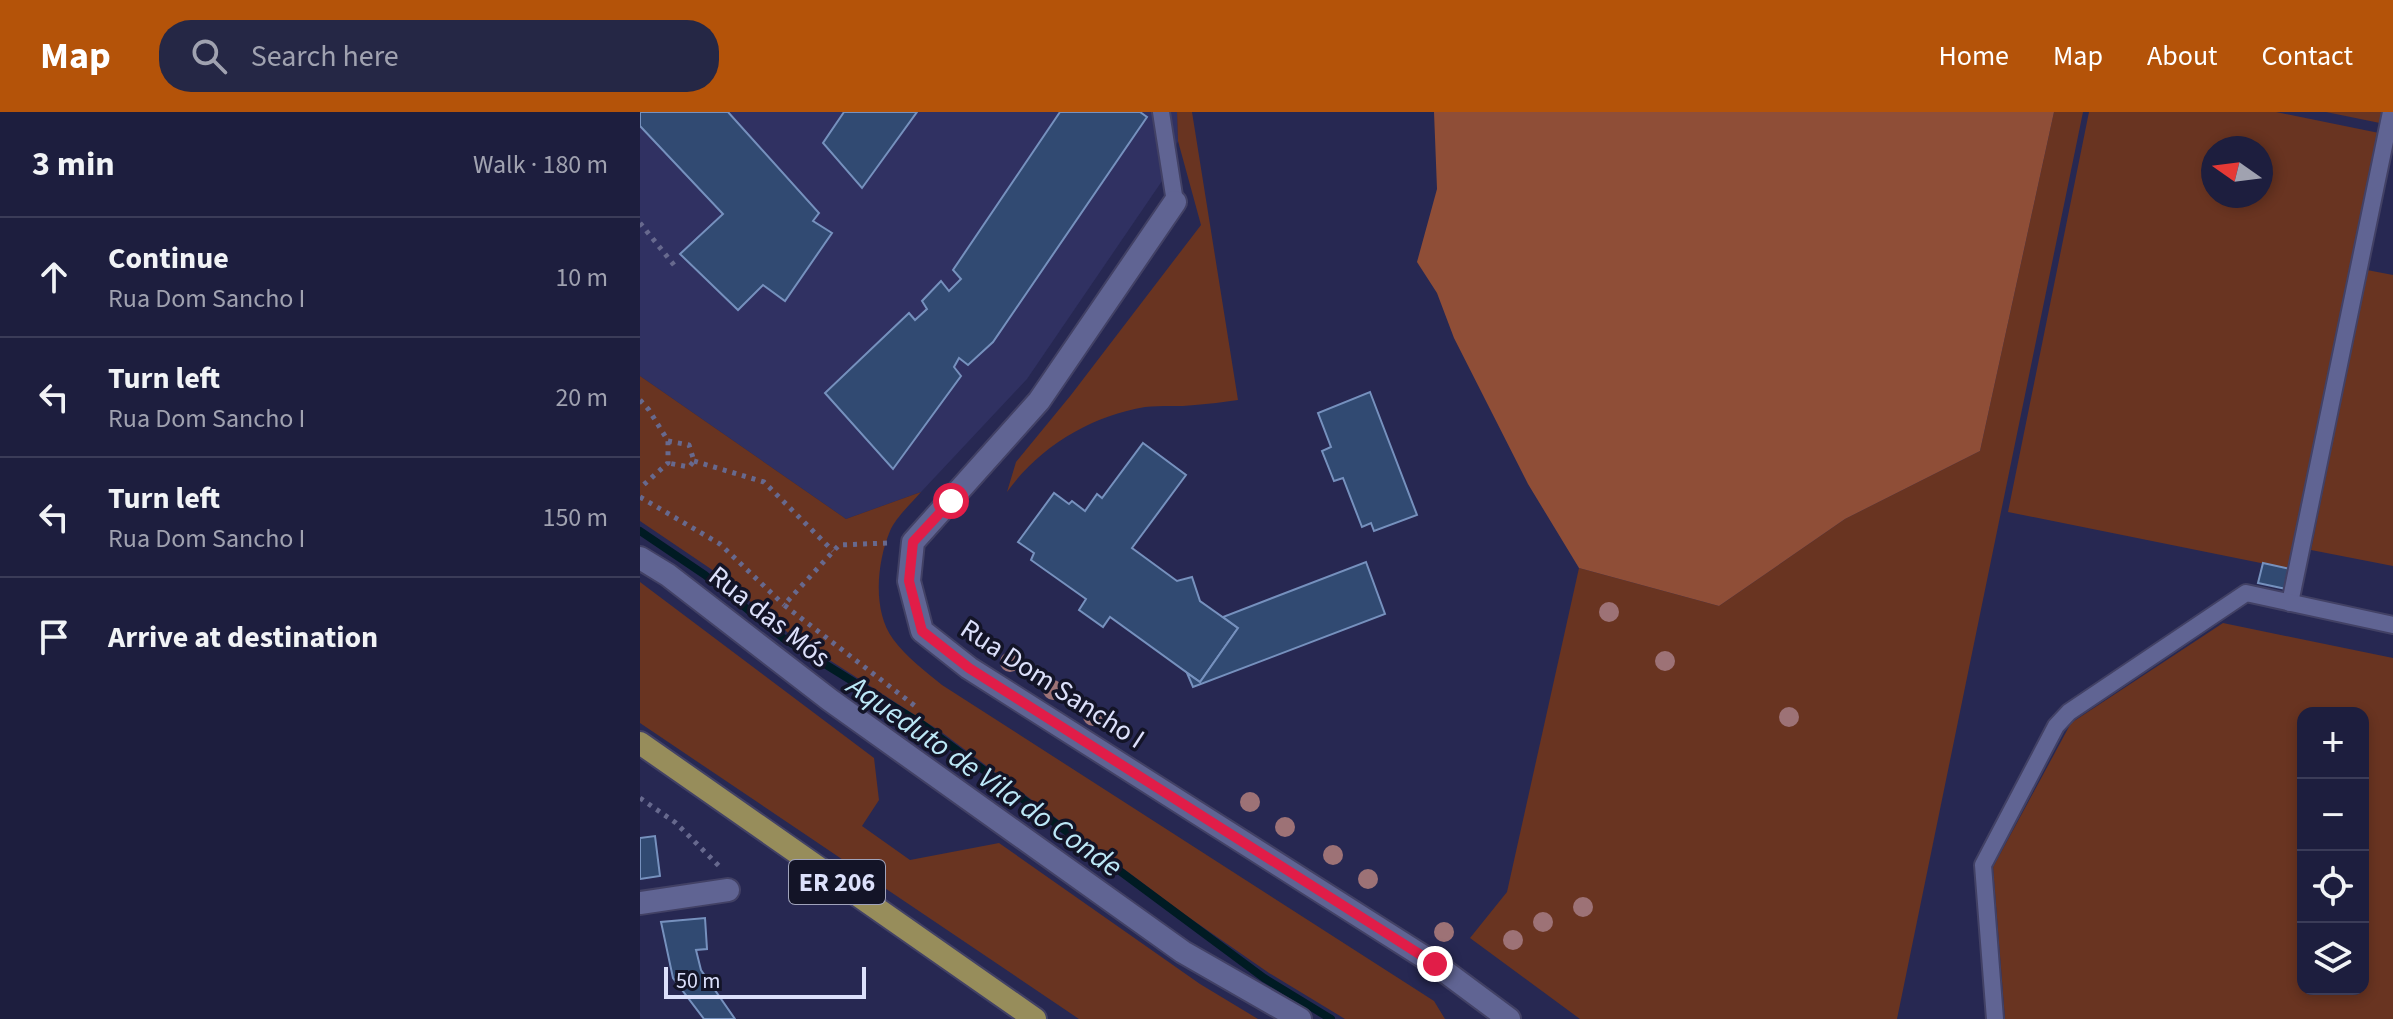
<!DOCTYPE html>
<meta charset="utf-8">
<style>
:root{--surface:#1d1e3e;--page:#252745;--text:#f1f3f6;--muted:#a0a2b0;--line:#3b3c58;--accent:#b45309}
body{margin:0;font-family:"Source Sans 3",sans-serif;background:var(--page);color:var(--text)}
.controls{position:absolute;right:24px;bottom:24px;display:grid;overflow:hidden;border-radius:16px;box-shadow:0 4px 12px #0003}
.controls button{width:72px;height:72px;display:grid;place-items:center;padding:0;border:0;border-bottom:2px solid var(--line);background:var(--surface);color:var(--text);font:40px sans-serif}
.compass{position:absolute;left:1561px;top:24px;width:72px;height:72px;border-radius:50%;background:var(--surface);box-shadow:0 4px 12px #0003;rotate:284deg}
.scale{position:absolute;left:24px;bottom:20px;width:202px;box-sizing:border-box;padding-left:8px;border:4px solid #dce0fb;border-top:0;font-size:22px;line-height:28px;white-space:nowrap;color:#dce0fb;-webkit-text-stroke:6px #131427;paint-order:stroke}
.stop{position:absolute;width:24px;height:24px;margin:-18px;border:6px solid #e11d48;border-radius:50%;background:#fff}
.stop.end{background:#e11d48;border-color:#fff;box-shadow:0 2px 8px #0008}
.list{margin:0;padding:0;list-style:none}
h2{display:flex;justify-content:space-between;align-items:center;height:104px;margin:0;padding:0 32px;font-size:34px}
h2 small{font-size:26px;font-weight:400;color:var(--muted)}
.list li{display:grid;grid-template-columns:52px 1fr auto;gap:24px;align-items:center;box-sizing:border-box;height:120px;padding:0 32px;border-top:2px solid var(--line)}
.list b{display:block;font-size:30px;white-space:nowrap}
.list p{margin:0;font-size:26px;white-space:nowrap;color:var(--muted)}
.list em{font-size:26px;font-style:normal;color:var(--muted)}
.icon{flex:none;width:44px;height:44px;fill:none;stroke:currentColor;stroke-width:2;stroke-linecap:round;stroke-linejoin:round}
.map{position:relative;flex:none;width:1753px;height:907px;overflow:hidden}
header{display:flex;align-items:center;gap:48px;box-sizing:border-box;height:112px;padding:0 40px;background:var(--accent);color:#fff}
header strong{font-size:38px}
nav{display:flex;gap:44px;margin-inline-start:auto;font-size:28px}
.search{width:560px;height:72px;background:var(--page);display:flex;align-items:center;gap:20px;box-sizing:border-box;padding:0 28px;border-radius:32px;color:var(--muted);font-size:30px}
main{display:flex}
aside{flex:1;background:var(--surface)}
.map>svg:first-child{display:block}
.built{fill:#303162}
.green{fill:#693421;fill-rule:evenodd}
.forest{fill:#8f4e37}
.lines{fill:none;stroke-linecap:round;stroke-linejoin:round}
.stream{stroke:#001b23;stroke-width:8}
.building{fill:#314a72;stroke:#7691be;stroke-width:2}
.service-casing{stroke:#424165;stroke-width:20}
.minor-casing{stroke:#424165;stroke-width:26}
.tertiary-casing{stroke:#424165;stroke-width:26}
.primary-casing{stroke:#424165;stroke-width:26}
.path{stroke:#67698e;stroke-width:5;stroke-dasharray:4 6;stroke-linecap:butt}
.service{stroke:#606493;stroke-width:16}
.minor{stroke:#606493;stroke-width:22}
.tertiary{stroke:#606493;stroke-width:22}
.primary{stroke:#978d5b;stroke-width:22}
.tree{fill:#9d7276}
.route{stroke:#e11d48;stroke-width:10}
.labels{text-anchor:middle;stroke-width:7;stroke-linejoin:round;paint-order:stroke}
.shield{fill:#131427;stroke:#a0a3bb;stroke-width:2}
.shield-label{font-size:26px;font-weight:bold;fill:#dce0fb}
.street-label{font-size:28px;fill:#dce0fb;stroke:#131427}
.water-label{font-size:30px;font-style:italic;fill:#bce8f7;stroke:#131427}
</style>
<header>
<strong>Map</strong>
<div class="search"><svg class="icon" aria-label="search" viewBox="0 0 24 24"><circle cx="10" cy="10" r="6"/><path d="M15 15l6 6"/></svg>Search here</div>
<nav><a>Home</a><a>Map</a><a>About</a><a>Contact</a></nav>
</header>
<main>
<aside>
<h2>3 min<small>Walk · 180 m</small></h2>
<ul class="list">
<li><svg class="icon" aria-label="ahead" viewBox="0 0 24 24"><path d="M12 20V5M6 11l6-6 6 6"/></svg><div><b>Continue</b><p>Rua Dom Sancho I</p></div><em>10 m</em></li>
<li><svg class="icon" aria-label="left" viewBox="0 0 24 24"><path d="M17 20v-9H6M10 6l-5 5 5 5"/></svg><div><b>Turn left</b><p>Rua Dom Sancho I</p></div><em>20 m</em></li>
<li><svg class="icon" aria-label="left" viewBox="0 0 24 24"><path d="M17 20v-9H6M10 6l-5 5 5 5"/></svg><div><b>Turn left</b><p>Rua Dom Sancho I</p></div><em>150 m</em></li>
<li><svg class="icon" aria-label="arrive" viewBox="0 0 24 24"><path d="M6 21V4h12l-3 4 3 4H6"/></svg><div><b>Arrive at destination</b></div></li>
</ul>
</aside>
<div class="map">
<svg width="1753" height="907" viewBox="0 0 1753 907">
<rect width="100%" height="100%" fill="#272852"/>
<path class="built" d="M0 0H537L538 29 522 69 387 267 281 380 206 407 0 264Z"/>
<g class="green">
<path d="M537 0H552L598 288C583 290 569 292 555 293 539 295 522 293 505 295 451 304 399 335 367 380L376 350 431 283 561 113 538 29Z"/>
<path d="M1414 0H1443L1257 907H940L830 826 867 780 939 456 1079 494 1205 407 1340 339Z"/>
<path d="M1449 0H1636L1739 21 1650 457 1368 400ZM1573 36H1621V84H1573Z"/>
<path d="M1686 0H1742L1740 11Z"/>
<path d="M1727 158 1753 163V454L1671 438Z"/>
<path d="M0 264 206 407 281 380C271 392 256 405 250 419 237 450 232 498 253 527 266 545 285 559 302 573L794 889 805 907H705L629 861 544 802 300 619 152 524 71 457 0 409Z"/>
<path d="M0 470 234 646 239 688 222 714 270 748 359 731 560 872 618 907H439L0 611Z"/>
<path d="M1583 511 1753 546V907H1365L1353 755 1431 611ZM1663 601H1723V877H1663Z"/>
</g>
<path class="forest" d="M794 0H1414L1340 339 1205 407 1079 494 939 456 888 372 814 226 797 181 777 150 797 77Z"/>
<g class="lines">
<path class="stream" d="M0 419 65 463 143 526 283 613 624 866 691 907"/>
</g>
<g class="building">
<path d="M0 0H88L179 101 173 109 192 121 145 189 123 173 98 198 40 142 83 102 0 14Z"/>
<path d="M204 0H277L222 76 183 31Z"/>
<path d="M420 0H500L507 5 353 230 328 253 319 246 314 255 321 264 253 357 185 281 269 201 275 208 287 197 282 189 301 169 309 179 321 167 313 158Z"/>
<path d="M730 280 777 403 734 419 731 411 722 415 703 366 694 369 682 339 691 335 678 301Z"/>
<path d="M503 331 546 363 492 436 537 469 552 465 560 489 598 516 560 570 470 505 463 515 439 498 446 487 391 448 394 441 378 430 414 381 429 392 432 389 445 399 457 382 462 386Z"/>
<path d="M726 450 745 502 553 575 547 561 560 570 598 516 583 505Z"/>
<path d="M1623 451 1650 457 1646 477 1618 471Z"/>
<path d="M15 724 20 764 0 767V726Z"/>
<path d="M65 806 67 837 56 838 61 858 95 907H64L33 866 21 810Z"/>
</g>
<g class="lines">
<defs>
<g id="service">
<path d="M521 0 535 90"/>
<path d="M1650 491 1751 0"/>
<path d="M1355 907 1343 753 1416 614 1429 600 1606 481 1753 513"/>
</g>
<g id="minor">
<path d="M0 446 28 463 190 588 543 840 660 907"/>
<path d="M0 791 88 778"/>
</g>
<path id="tertiary" d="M535 90 399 289 273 430 269 469 282 519 329 556 795 852 869 907"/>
<path id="primary" d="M0 631 395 907"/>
</defs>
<use href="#service" class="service-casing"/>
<use href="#minor" class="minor-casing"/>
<use href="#tertiary" class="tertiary-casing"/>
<use href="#primary" class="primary-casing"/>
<g class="path">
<path d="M0 111 34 153"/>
<path d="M0 288 9 298 28 329V351L0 376"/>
<path d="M28 329 49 333 54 349 49 355 28 351"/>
<path d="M54 349 124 370 193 439"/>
<path d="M0 385 80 432 144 493"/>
<path d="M247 431 199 433 144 493 279 597"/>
<path d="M0 686 36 711 79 754"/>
</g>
<use href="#service" class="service"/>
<use href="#minor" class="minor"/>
<use href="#tertiary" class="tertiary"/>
<use href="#primary" class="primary"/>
</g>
<g class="tree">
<circle cx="969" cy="500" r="10"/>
<circle cx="1025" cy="549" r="10"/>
<circle cx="370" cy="550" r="10"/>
<circle cx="413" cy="578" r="10"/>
<circle cx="453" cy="604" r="10"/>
<circle cx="1149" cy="605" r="10"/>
<circle cx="610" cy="690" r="10"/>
<circle cx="645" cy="715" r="10"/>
<circle cx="693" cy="743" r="10"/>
<circle cx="728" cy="767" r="10"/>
<circle cx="943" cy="795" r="10"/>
<circle cx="903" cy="810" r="10"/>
<circle cx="804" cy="820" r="10"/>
<circle cx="873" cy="828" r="10"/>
</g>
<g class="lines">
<path class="route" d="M311 389 273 430 269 469 282 519 329 556 795 852"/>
</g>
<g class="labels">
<rect class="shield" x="149" y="748" width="96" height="44" rx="6"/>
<g class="shield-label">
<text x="197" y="779">ER 206</text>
</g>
<g class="street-label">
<text transform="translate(130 504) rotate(38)" y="10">Rua das Mós</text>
<text transform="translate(413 571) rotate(33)" y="10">Rua Dom Sancho I</text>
</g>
<g class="water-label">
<text transform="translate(345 664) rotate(35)" y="10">Aqueduto de Vila do Conde</text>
</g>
</g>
</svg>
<div class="controls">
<button>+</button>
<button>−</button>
<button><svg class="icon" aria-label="locate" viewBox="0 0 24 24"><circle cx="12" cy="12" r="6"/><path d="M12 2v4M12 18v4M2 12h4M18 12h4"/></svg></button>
<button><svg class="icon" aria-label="layers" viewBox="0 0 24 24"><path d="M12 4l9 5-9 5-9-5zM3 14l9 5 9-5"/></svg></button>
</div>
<svg class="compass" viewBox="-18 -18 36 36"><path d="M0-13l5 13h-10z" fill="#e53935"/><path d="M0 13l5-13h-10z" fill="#a0a2b0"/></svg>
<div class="scale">50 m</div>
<div class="stop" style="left:311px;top:389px"></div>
<div class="stop end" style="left:795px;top:852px"></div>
</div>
</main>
